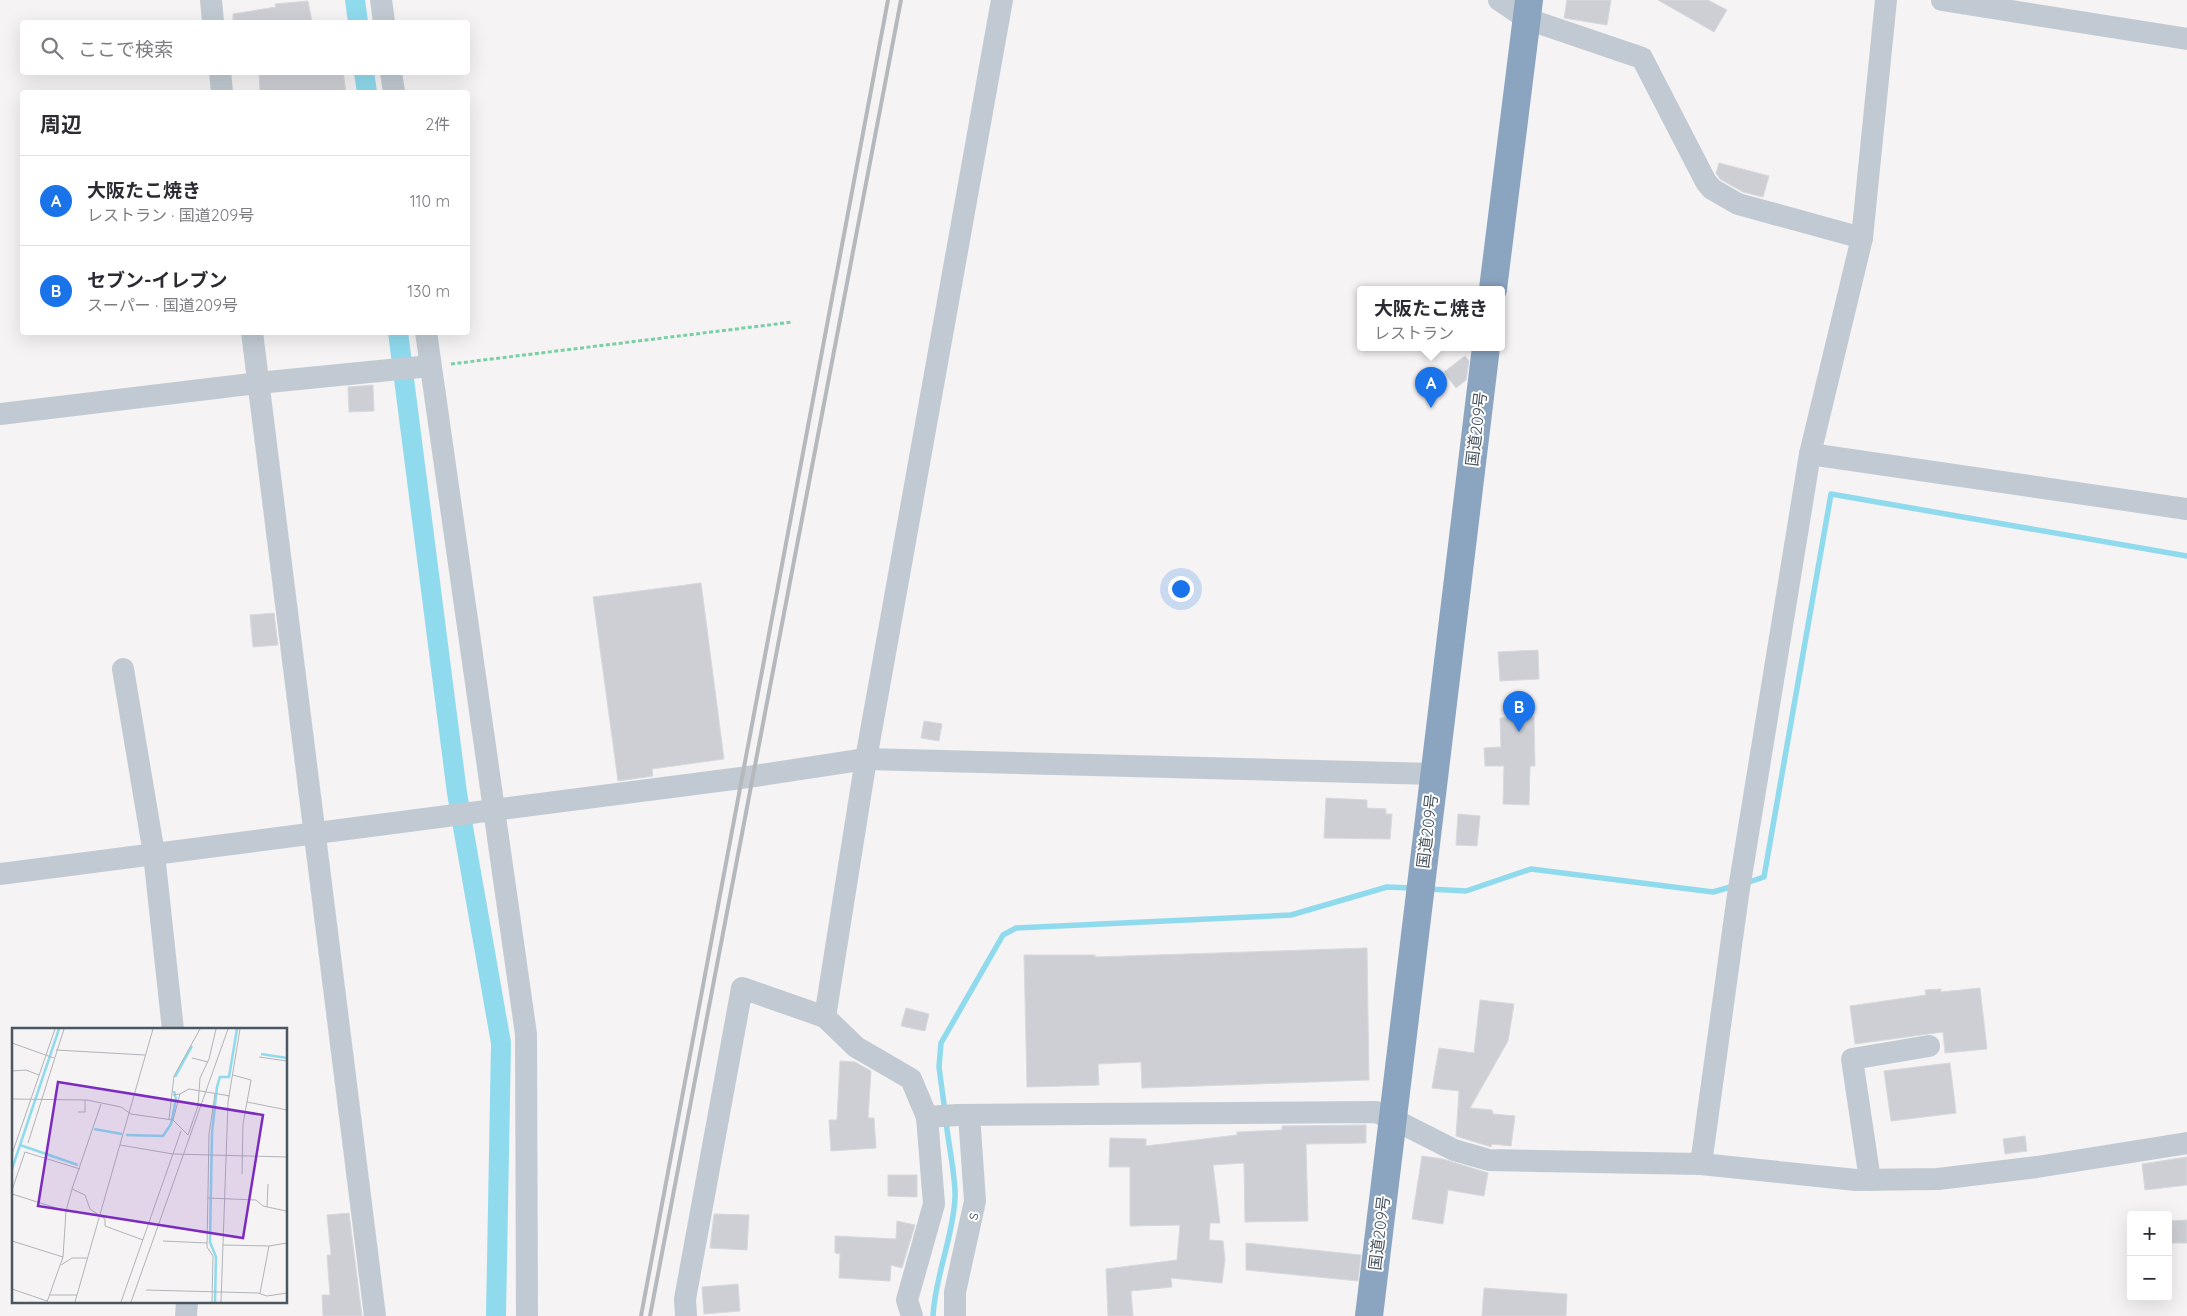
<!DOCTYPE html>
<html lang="ja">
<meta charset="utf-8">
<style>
:root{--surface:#fff;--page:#f7f7f7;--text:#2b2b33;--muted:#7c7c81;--line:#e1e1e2;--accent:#1a73e8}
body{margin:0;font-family:Quicksand,"Noto Sans JP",sans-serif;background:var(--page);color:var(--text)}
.controls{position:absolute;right:15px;bottom:15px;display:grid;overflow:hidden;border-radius:5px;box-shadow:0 5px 20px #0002}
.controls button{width:45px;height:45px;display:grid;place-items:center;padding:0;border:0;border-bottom:1px solid var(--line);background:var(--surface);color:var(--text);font:25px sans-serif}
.you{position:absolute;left:1180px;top:588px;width:18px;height:18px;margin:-12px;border:4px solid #fff;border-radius:50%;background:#1a73e8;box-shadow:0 0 0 8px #1a73e833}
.badge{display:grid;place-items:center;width:32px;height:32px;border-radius:50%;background:var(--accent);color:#fff;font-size:16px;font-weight:700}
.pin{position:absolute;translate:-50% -41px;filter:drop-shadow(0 1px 2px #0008)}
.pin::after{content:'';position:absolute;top:26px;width:18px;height:15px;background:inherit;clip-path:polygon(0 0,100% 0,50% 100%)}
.popup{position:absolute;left:1357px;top:286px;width:148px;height:65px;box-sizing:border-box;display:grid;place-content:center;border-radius:5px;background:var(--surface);filter:drop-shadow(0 1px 4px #0005);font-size:16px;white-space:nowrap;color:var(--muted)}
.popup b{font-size:19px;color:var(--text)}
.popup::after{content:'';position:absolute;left:50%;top:100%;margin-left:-10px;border:10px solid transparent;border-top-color:var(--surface)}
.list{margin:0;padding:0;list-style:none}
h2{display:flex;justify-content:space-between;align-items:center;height:65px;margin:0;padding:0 20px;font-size:21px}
h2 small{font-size:16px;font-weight:400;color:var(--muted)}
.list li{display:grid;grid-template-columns:32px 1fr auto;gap:15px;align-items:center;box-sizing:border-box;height:90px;padding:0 20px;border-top:1px solid var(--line)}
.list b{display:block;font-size:19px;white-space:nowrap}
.list p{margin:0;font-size:16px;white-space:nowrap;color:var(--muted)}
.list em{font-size:16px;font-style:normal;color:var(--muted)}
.icon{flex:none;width:28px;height:28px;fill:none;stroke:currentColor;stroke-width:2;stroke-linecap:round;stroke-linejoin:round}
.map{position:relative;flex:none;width:2187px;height:1316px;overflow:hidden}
.search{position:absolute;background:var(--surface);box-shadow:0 5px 20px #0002;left:20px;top:20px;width:450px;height:55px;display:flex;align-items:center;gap:12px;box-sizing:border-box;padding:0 18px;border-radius:5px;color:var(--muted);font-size:19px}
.panel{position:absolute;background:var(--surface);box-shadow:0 5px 20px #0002;left:20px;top:90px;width:450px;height:245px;border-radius:5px}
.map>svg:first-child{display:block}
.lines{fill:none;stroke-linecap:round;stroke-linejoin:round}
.stream{stroke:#90daee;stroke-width:5.5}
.canal{stroke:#90daee;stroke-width:20}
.building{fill:#cdcfd5;stroke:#d7d9de}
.path{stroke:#7ad0a6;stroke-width:3;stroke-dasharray:4 2.5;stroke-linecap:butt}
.minor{stroke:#c1cad2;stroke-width:22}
.highway{stroke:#8ba5c1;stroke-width:28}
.rail{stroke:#b5b8bd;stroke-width:4}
.labels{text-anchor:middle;stroke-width:4;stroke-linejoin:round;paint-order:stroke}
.street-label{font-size:16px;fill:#4a5661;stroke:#fff}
.inset-river{fill:none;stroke:#90daee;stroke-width:2.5}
.inset-road{fill:none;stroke:#b1b4b9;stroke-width:1}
.view{fill:#7b2cbf;fill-opacity:0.15;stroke:#7b2cbf;stroke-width:2.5}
.inset-edge{fill:none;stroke:#4a5661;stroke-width:2.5}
</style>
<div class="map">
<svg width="2187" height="1316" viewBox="0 0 2187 1316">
<rect width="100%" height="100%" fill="#f5f3f3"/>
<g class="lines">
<g class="stream">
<path d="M1746 883 1764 877 1831 494 2187 556"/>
<path d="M1428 889 1466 891 1531 869 1713 892 1734 886"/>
<path d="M945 1112 939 1067 941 1043 1003 935 1016 928 1291 915 1387 887 1413 888"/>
<path d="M933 1316C935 1276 953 1238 955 1198 956 1177 948 1143 946 1121"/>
</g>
<g class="canal">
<path d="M355 0 358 22"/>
<path d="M364 72 367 92"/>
<path d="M398 332 457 793 501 1043 496 1316"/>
</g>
</g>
<g class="building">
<path d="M1567 0H1611L1607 25 1564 18Z"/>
<path d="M1658 0H1708L1727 10 1714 32Z"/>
<path d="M308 1 312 22H233V14L276 7 275 4Z"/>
<path d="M259 72H343L346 92H260Z"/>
<path d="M1719 163 1769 176 1763 197 1743 192 1720 179 1716 173Z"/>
<path d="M1465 356 1469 361 1466 380 1456 388 1444 372Z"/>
<path d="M373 385 374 411 349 412 348 387Z"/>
<path d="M701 583 724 759 652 769 653 776 618 781 593 597Z"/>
<path d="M274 613 278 645 253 647 250 615Z"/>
<path d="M1538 650 1539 679 1500 681 1498 652Z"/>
<path d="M1534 717 1535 766H1530L1529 805 1503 804 1504 766H1485L1484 748 1501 747 1500 718Z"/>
<path d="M924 721 942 724 939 741 921 738Z"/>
<path d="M1326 798 1367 800V808L1386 809V814H1392L1390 839 1324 838Z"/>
<path d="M1458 814 1480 816 1477 846 1456 845Z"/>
<path d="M1367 948 1369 1080 1142 1088 1141 1062 1098 1064 1099 1085 1027 1087 1024 955H1095V957Z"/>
<path d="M1980 988 1987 1049 1945 1053 1943 1032 1855 1044 1850 1006 1926 995 1925 990 1941 989V992Z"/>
<path d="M1480 1000 1514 1004 1508 1041 1470 1108 1492 1110 1493 1114 1515 1116 1511 1146 1492 1144 1491 1147 1456 1136 1459 1091 1432 1088 1439 1048 1474 1053Z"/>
<path d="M906 1008 929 1014 925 1031 901 1026Z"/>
<path d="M840 1061 855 1062 871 1071 868 1118H874L876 1148 831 1151 829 1120H837Z"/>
<path d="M1950 1063 1956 1113 1891 1121 1884 1071Z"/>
<path d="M1366 1125V1143L1306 1144 1308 1221 1245 1222 1244 1163 1213 1165 1220 1223H1210L1209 1240 1223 1241 1225 1260 1222 1283 1171 1278 1172 1287 1131 1291 1133 1316H1108L1106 1269 1177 1260 1180 1225 1130 1226V1167H1109L1110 1138 1146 1139V1146L1237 1135V1132L1282 1130V1126Z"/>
<path d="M2025 1136 2027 1151 2005 1154 2003 1139Z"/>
<path d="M1422 1156 1443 1159 1488 1173 1484 1196 1448 1190 1443 1224 1412 1219Z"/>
<path d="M2187 1157V1185L2145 1190 2142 1164Z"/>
<path d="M888 1175H917V1197L888 1196Z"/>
<path d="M349 1213 362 1316H323L322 1295H330L327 1255H331L327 1215Z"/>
<path d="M714 1214 749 1215 747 1250 710 1248Z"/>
<path d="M2187 1220V1243H2168V1221Z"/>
<path d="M897 1221 915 1225 902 1268 891 1265 890 1281 839 1278 840 1254 835 1253V1236L896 1239Z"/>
<path d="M1246 1243 1361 1255 1358 1281 1246 1270Z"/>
<path d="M738 1284 740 1311 704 1314 702 1287Z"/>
<path d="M1484 1288 1567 1294 1566 1316H1482Z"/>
</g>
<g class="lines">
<path class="path" d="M451 364 793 322"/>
<g class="minor">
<path d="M211 0 213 22"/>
<path d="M381 0 384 22"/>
<path d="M1499 0 1527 19 1642 58 1706 182 1712 189 1738 204 1862 238"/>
<path d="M1942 0 2187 39"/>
<path d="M220 72 222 92"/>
<path d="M391 72 394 92"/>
<path d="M252 332 375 1316"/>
<path d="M426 332 526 1034 527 1316"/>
<path d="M0 414 258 383 430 366"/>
<path d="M1810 454 2187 509"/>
<path d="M123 669 154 854 173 1030"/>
<path d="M0 874 741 778 866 759 1434 774"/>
<path d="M825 1017 866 759 1002 0"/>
<path d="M1701 1164 1738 895 1810 454 1862 238 1886 0"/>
<path d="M1870 1180 1852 1059 1929 1046"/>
<path d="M186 1316 187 1302"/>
<path d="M686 1316 685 1299 742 988 825 1017 856 1047 911 1079 927 1117 957 1115 1376 1112 1393 1119 1454 1150 1489 1160 1701 1164 1856 1180 1938 1179 2037 1167 2187 1143"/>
<path d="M912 1316 907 1300 934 1204 927 1117"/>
<path d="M955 1316V1292L975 1201 969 1115"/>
</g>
<g class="highway">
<path d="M1493 289 1529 0"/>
<path d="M1369 1316 1486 347"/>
</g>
<g class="rail">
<path d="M641 1316 888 0"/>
<path d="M650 1316 901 0"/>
</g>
</g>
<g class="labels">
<g class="street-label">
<text transform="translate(1476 429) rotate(-83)" y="6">国道209号</text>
<text transform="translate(1427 831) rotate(-83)" y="6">国道209号</text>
<text transform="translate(972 1216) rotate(-78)" y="6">s</text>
<text transform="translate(1379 1233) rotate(-83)" y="6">国道209号</text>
</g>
</g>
<g transform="translate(12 1028)">
<rect width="275" height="275" fill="#f5f3f3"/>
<path class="inset-river" d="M249 26 275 30M163 49 180 18M82 101 110 106M114 107 151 108 159 96 164 71 162 63M8 117 66 137M0 141 47 1M203 274 204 229 198 214 200 105 205 59 208 49H217L225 1"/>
<path class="inset-road" d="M0 15 42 30M44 22 133 27M247 29 275 33M180 30 196 34M0 43 14 42 27 47M221 47 239 52 231 96 230 146M168 66 177 61 218 68M0 71 75 72 109 79 119 86 161 92 176 107 186 78 188 50 197 31 204 1M235 74 275 82M66 84H73V72M157 91 162 48 188 1M161 92 168 66 161 67M16 115 52 1M108 117 161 126 275 129M0 126 43 1M275 152V185M60 161 73 167 78 181 93 191V198L131 212M0 162 13 124 68 141M0 166 54 183M196 170 244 172 251 178 274 183M255 179 256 156M0 213 51 229M151 213 195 215M211 217 257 218 275 215M49 237 60 230H75M0 261 35 273M134 262 246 265 255 268 275 265M248 265 257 218M38 267H65M35 274 51 229 54 183 60 161 89 76M63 274 141 1M109 274 169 103M119 274 216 1M200 274 201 228 195 219 197 106 203 66M209 274 216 74 228 1"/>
<path class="view" d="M46 54 251 87 231 210 26 178Z"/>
<rect width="275" height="275" class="inset-edge"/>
</g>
</svg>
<div class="controls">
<button>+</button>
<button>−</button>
</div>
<div class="you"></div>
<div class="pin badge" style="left:1431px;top:408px">A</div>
<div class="popup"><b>大阪たこ焼き</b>レストラン</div>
<div class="pin badge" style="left:1519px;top:732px">B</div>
<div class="search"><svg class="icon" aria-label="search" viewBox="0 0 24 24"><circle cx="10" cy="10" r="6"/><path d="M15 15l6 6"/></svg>ここで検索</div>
<section class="panel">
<h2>周辺<small>2件</small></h2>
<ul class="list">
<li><span class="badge">A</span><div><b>大阪たこ焼き</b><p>レストラン · 国道209号</p></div><em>110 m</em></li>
<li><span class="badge">B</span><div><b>セブン-イレブン</b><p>スーパー · 国道209号</p></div><em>130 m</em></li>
</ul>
</section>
</div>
